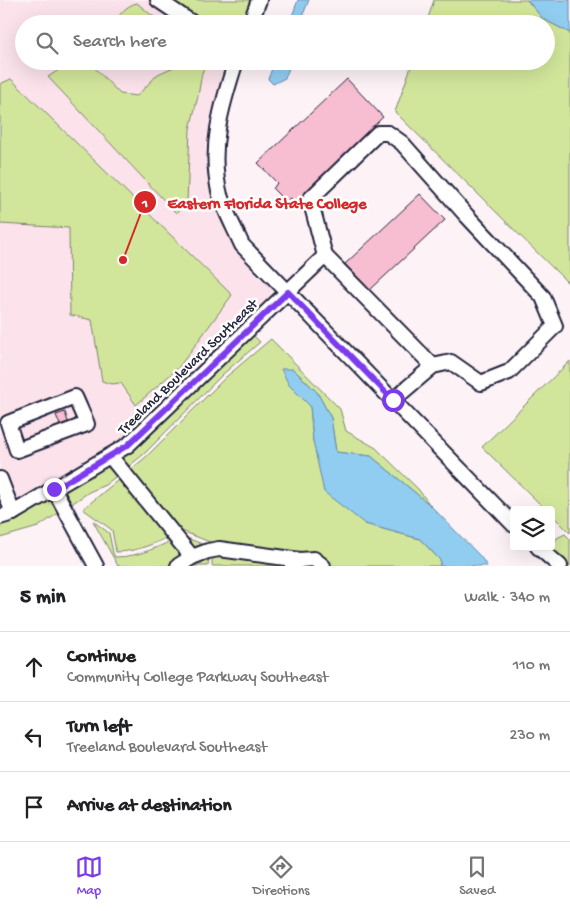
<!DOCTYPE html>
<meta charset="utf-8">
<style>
:root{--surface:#fff;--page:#f6f6f6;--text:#202124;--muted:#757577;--line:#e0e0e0;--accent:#7c3aed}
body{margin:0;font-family:"Gochi Hand",sans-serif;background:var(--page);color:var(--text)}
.controls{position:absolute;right:15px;bottom:15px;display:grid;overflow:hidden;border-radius:5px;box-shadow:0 5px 20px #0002}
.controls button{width:45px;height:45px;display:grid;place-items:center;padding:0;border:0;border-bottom:1px solid var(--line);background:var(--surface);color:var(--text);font:25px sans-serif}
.stop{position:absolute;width:15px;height:15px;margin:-11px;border:4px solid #7c3aed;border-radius:50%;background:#fff}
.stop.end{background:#7c3aed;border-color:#fff;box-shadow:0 1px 5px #0008}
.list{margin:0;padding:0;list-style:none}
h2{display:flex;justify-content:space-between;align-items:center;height:65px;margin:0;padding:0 20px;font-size:21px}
h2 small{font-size:16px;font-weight:400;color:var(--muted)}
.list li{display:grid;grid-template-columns:32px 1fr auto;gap:15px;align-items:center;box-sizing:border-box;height:70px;padding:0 20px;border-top:1px solid var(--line)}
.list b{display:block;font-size:19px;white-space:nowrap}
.list p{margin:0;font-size:16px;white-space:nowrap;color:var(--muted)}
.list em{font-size:16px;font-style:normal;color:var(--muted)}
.icon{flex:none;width:28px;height:28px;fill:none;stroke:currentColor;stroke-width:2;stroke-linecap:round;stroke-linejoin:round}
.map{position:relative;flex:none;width:570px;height:566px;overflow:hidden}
.search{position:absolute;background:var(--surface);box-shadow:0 5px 20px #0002;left:15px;right:15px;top:15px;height:55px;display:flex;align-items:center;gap:12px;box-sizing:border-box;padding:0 18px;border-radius:28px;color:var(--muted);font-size:19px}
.sheet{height:275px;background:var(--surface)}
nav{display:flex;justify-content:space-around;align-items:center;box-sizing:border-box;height:70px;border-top:1px solid var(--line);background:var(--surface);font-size:14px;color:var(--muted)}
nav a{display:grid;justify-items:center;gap:2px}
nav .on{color:var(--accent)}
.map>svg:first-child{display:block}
.built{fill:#fbe2eb}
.green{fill:#d2e69b;stroke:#7a846b}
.water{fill:#91cdf1;stroke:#6589a8}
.building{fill:#f7bdd1;stroke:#22223b}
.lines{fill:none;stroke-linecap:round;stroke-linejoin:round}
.minor-casing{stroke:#22223b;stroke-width:18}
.minor{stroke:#fff;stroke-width:14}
.route{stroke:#7c3aed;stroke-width:6}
.labels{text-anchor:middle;stroke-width:5;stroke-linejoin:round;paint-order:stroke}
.street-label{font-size:15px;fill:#22223b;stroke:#fff}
.leader{fill:none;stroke:#d62828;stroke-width:2}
.callout-dot{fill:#d62828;stroke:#fff;stroke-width:2}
.mark-label{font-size:15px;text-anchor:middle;font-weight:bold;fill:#fff}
.callout-label{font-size:16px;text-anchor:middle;font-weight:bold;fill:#d62828;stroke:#fff;stroke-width:5;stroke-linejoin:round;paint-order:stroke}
</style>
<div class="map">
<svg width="570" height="566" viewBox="0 0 570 566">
<rect width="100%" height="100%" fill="#fdf2f6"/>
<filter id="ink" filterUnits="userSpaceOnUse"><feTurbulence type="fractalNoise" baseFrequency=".02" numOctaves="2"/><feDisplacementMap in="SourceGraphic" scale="10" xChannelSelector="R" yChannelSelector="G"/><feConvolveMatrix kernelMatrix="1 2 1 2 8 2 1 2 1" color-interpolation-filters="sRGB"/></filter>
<g filter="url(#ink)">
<path class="built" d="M0 0H251L241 24H24V61H228L209 121 210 183 234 245 256 275 272 287 271 298 115 448 30 497 0 509Z"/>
<g class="green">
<path d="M169 0H251L241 24H212L195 17Z"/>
<path d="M434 0H527L543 19 570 33V285L395 112 413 61H546V24H426Z"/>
<path d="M137 3 150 14 165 24H114C120 14 125 6 137 3Z"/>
<path d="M72 61H88L120 94 137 96 158 74 178 65V61H207L202 73 198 96 190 129 187 203 176 213 48 77Z"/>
<path d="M11 79 232 295 179 367 136 405 121 383 111 384 102 381 92 320 70 315 69 228 0 224V84Z"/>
<path d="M252 334 260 342 223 374 144 454 105 485 89 492 38 527 0 538V522L131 449Z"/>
<path d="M271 339 340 409 346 431 376 448 418 489 430 505 371 456 336 452 331 418 317 392 293 369 289 385 310 406 313 441 365 524 420 539 440 560V566H212V560L225 548 182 531C161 540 140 552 116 552L112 530 83 509 146 457 226 377Z"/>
<path d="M570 361V533L551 514V510H546L482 447Z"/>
<path d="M93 521 109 533 113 553 115 557C140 557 160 546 182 536L217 550 209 557 208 566H118Z"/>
<path d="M565 534 570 539V566L549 551 557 538Z"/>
</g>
<g class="water">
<path d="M298 0H309L299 24H289Z"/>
<path d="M527 0H570V33L543 19Z"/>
<path d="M275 61H292L285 78 273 84 268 79Z"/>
<path d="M281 369H293L317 392 331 418 336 452 371 456 430 505 480 556 487 566H440V560L420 539 365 524 324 492 313 441 310 406 289 385Z"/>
</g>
<g class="building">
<path d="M347 79 383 117 295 202 291 198 286 202 273 189 277 183 258 163Z"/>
<path d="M420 194 445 220 370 290 345 264Z"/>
<path d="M65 412 68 422 60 425 56 415Z"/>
</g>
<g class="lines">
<defs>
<g id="minor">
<path d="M158 0 194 24"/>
<path d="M250 24 259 0"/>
<path d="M236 61C222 104 208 149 220 195 225 211 235 229 242 245L514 525"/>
<path d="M75 397 87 424 17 450 8 423Z"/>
<path d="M393 400 433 366 451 362 481 383 509 372 555 326 543 297 467 216 402 143 388 133H378L310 199 325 256 433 366"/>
<path d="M110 456 192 557 178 566"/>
<path d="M0 479 13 513"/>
<path d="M54 489 96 566"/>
<path d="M0 517 13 513 128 445 325 256"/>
<path d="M538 547 560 566"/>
<path d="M192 557 208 551 219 549 300 560"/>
<path d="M292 565 300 560 314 559 323 566"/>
</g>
</defs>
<use href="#minor" class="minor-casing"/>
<use href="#minor" class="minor"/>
</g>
</g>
<g class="lines" filter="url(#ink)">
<path class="route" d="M54 489 128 445 288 292 393 400"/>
</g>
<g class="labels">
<g class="street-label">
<text transform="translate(187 366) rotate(-44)" y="5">Treeland Boulevard Southeast</text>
</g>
</g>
<path class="leader" d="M123 260L145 202"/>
<g class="callout-dot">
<circle cx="123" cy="260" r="5"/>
<circle cx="145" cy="202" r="12"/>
</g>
<g class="mark-label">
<text x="145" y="207">1</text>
</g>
<g class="callout-label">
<text x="267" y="208">Eastern Florida State College</text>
</g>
</svg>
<div class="controls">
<button><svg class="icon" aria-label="layers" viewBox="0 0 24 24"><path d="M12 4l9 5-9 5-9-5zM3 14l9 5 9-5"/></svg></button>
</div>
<div class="stop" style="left:393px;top:400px"></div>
<div class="stop end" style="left:54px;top:489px"></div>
<div class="search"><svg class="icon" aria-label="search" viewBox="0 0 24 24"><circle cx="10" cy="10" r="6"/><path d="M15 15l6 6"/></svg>Search here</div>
</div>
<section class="sheet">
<h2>5 min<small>Walk · 340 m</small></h2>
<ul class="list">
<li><svg class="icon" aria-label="ahead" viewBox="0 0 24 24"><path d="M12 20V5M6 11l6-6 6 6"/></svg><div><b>Continue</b><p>Community College Parkway Southeast</p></div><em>110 m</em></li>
<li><svg class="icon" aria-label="left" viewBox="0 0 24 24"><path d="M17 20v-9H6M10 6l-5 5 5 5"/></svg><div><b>Turn left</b><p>Treeland Boulevard Southeast</p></div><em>230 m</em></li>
<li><svg class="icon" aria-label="arrive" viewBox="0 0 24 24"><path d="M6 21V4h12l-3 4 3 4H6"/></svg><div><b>Arrive at destination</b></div></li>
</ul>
</section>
<nav>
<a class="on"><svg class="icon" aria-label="map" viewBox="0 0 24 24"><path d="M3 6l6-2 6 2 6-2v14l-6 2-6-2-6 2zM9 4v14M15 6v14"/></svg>Map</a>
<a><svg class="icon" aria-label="directions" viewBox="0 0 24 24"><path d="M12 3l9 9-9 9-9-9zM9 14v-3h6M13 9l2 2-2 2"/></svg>Directions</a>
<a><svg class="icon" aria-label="saved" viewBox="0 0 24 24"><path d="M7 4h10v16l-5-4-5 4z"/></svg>Saved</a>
</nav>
